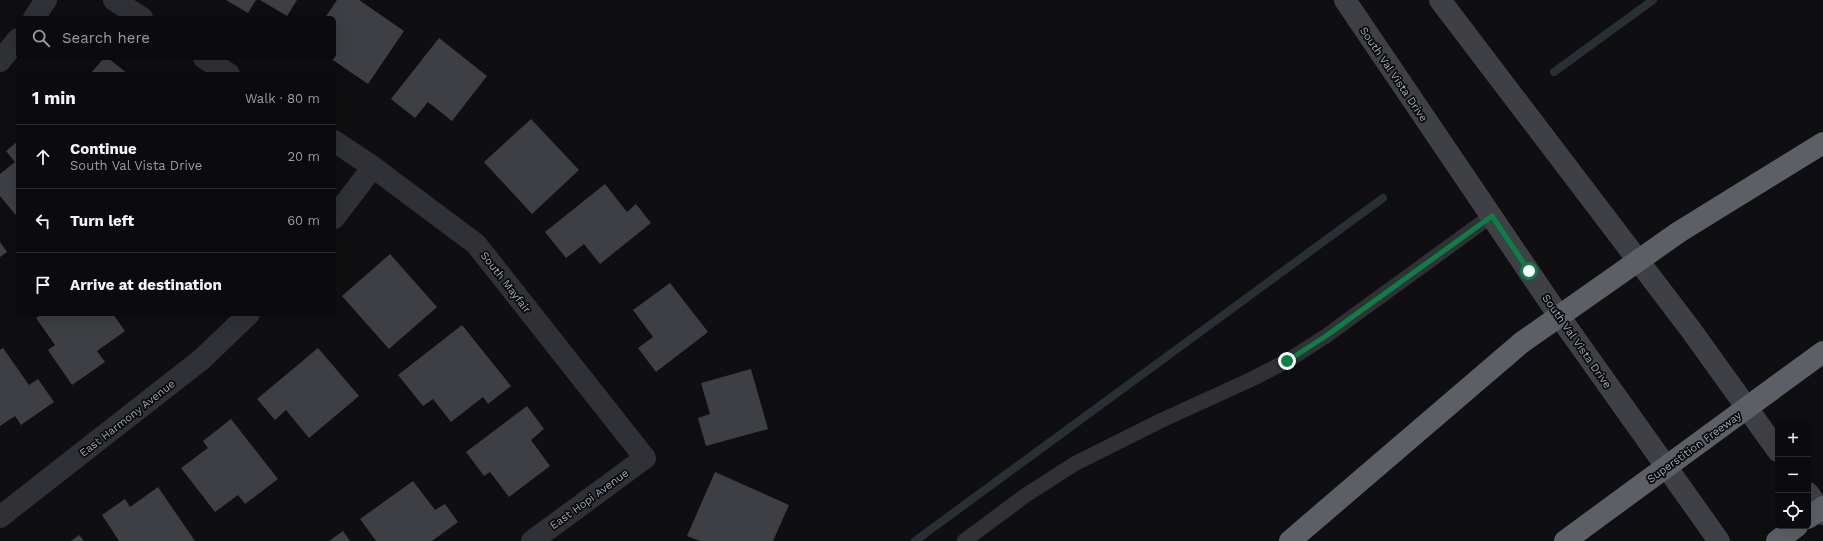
<!DOCTYPE html>
<meta charset="utf-8">
<style>
:root{--surface:#0b0b0d;--page:#141416;--text:#f1f3f6;--muted:#9a9b9d;--line:#2b2b2e}
body{margin:0;font-family:"Work Sans",sans-serif;background:var(--page);color:var(--text)}
.controls{position:absolute;right:12px;bottom:12px;display:grid;overflow:hidden;border-radius:6px;box-shadow:0 4px 16px #0002}
.controls button{width:36px;height:36px;display:grid;place-items:center;padding:0;border:0;border-bottom:1px solid var(--line);background:var(--surface);color:var(--text);font:20px sans-serif}
.stop{position:absolute;width:12px;height:12px;margin:-9px;border:3px solid #0b8043;border-radius:50%;background:#fff}
.stop.end{background:#0b8043;border-color:#fff;box-shadow:0 1px 4px #0008}
.list{margin:0;padding:0;list-style:none}
h2{display:flex;justify-content:space-between;align-items:center;height:52px;margin:0;padding:0 16px;font-size:17px}
h2 small{font-size:13px;font-weight:400;color:var(--muted)}
.list li{display:grid;grid-template-columns:26px 1fr auto;gap:12px;align-items:center;box-sizing:border-box;height:64px;padding:0 16px;border-top:1px solid var(--line)}
.list b{display:block;font-size:15px;white-space:nowrap}
.list p{margin:0;font-size:13px;white-space:nowrap;color:var(--muted)}
.list em{font-size:13px;font-style:normal;color:var(--muted)}
.icon{flex:none;width:22px;height:22px;fill:none;stroke:currentColor;stroke-width:2;stroke-linecap:round;stroke-linejoin:round}
.map{position:relative;flex:none;width:1823px;height:541px;overflow:hidden}
.search{position:absolute;background:var(--surface);box-shadow:0 4px 16px #0002;left:16px;top:16px;width:320px;height:44px;display:flex;align-items:center;gap:10px;box-sizing:border-box;padding:0 14px;border-radius:6px;color:var(--muted);font-size:15px}
.panel{position:absolute;background:var(--surface);box-shadow:0 4px 16px #0002;left:16px;top:72px;width:320px;height:244px;border-radius:6px}
.map>svg:first-child{display:block}
.lines{fill:none;stroke-linecap:round;stroke-linejoin:round}
.stream{stroke:#283036;stroke-width:8}
.building{fill:#3e3f44}
.service{stroke:#303136;stroke-width:15}
.minor{stroke:#303136;stroke-width:22}
.tertiary{stroke:#303136;stroke-width:22}
.secondary{stroke:#3e4045;stroke-width:22}
.motorway{stroke:#5c5f66;stroke-width:22}
.route{stroke:#0b8043;stroke-width:5}
.labels{text-anchor:middle;stroke-width:3.5;stroke-linejoin:round;paint-order:stroke}
.street-label{font-size:11px;fill:#a0a6b1;stroke:#0a0a0c}
</style>
<div class="map">
<svg width="1823" height="541" viewBox="0 0 1823 541">
<rect width="100%" height="100%" fill="#0f0f11"/>
<g class="lines">
<g class="stream">
<path d="M1554 72 1653 0"/>
<path d="M915 541 1383 198"/>
</g>
</g>
<g class="building">
<path d="M226 0H256L248 13Z"/>
<path d="M260 0H297L287 16Z"/>
<path d="M337 0H359L404 31 368 84 330 58H334V18H325Z"/>
<path d="M439 38 487 76 452 121 428 102 415 118 391 99Z"/>
<path d="M104 58H108L128 74H90Z"/>
<path d="M531 119 579 170 532 214 484 162Z"/>
<path d="M18 141V218L0 196V174L15 162 6 151Z"/>
<path d="M605 184 627 212 636 204 651 223 600 264 584 244 566 258 545 232Z"/>
<path d="M0 242 7 252 0 257Z"/>
<path d="M390 254 437 307 389 349 342 296Z"/>
<path d="M670 283 708 332 656 372 638 348 653 337 633 310Z"/>
<path d="M42 314H113L125 331 97 351 105 362 72 385 48 350 55 345 36 318Z"/>
<path d="M462 325 511 386 488 404 483 397 451 422 433 399 423 406 398 375Z"/>
<path d="M3 348 29 385 38 379 54 402 21 425 15 416 0 426V350Z"/>
<path d="M318 348 359 396 309 438 286 410 275 420 257 399Z"/>
<path d="M751 369 768 429 706 446 698 418 710 414 701 383Z"/>
<path d="M527 406 544 429 531 440 550 466 509 497 490 472 484 476 466 452Z"/>
<path d="M231 419 278 479 245 504 238 495 215 512 181 468 208 448 203 441Z"/>
<path d="M715 472 789 505 773 541H700L687 536Z"/>
<path d="M413 481 435 510 445 504 458 522 432 541H376L360 519Z"/>
<path d="M158 487 195 541H119L102 515 125 499 130 507Z"/>
<path d="M343 531 350 541H329Z"/>
<path d="M79 535 84 541H71Z"/>
</g>
<g class="lines">
<path class="service" d="M964 541 1026 495 1076 463 1160 421 1252 379 1287 361 1326 336 1491 216"/>
<g class="minor">
<path d="M114 0 142 18"/>
<path d="M204 58 229 74"/>
<path d="M334 141 373 167 476 244 645 458 532 541"/>
<path d="M334 218 373 167"/>
<path d="M0 517 202 359 249 314"/>
</g>
<g class="tertiary">
<path d="M34 18 46 0"/>
<path d="M0 61 18 39"/>
</g>
<g class="secondary">
<path d="M1345 0 1559 316 1719 541"/>
<path d="M1440 0 1691 330 1778 451"/>
<path d="M1808 493 1823 514"/>
</g>
<g class="motorway">
<path d="M1808 518 1823 507"/>
<path d="M1290 541 1521 343 1679 232 1823 143"/>
<path d="M1565 541 1823 352"/>
<path d="M1777 541 1797 526"/>
</g>
</g>
<g class="lines">
<path class="route" d="M1287 361 1326 336 1492 216 1529 271"/>
</g>
<g class="labels">
<g class="street-label">
<text transform="translate(1394 74) rotate(56)" y="4">South Val Vista Drive</text>
<text transform="translate(506 282) rotate(52)" y="4">South Mayfair</text>
<text transform="translate(1577 341) rotate(55)" y="4">South Val Vista Drive</text>
<text transform="translate(127 418) rotate(-38)" y="4">East Harmony Avenue</text>
<text transform="translate(1694 447) rotate(-36)" y="4">Superstition Freeway</text>
<text transform="translate(589 499) rotate(-36)" y="4">East Hopi Avenue</text>
</g>
</g>
</svg>
<div class="controls">
<button>+</button>
<button>−</button>
<button><svg class="icon" aria-label="locate" viewBox="0 0 24 24"><circle cx="12" cy="12" r="6"/><path d="M12 2v4M12 18v4M2 12h4M18 12h4"/></svg></button>
</div>
<div class="stop" style="left:1529px;top:271px"></div>
<div class="stop end" style="left:1287px;top:361px"></div>
<div class="search"><svg class="icon" aria-label="search" viewBox="0 0 24 24"><circle cx="10" cy="10" r="6"/><path d="M15 15l6 6"/></svg>Search here</div>
<section class="panel">
<h2>1 min<small>Walk · 80 m</small></h2>
<ul class="list">
<li><svg class="icon" aria-label="ahead" viewBox="0 0 24 24"><path d="M12 20V5M6 11l6-6 6 6"/></svg><div><b>Continue</b><p>South Val Vista Drive</p></div><em>20 m</em></li>
<li><svg class="icon" aria-label="left" viewBox="0 0 24 24"><path d="M17 20v-9H6M10 6l-5 5 5 5"/></svg><div><b>Turn left</b></div><em>60 m</em></li>
<li><svg class="icon" aria-label="arrive" viewBox="0 0 24 24"><path d="M6 21V4h12l-3 4 3 4H6"/></svg><div><b>Arrive at destination</b></div></li>
</ul>
</section>
</div>
